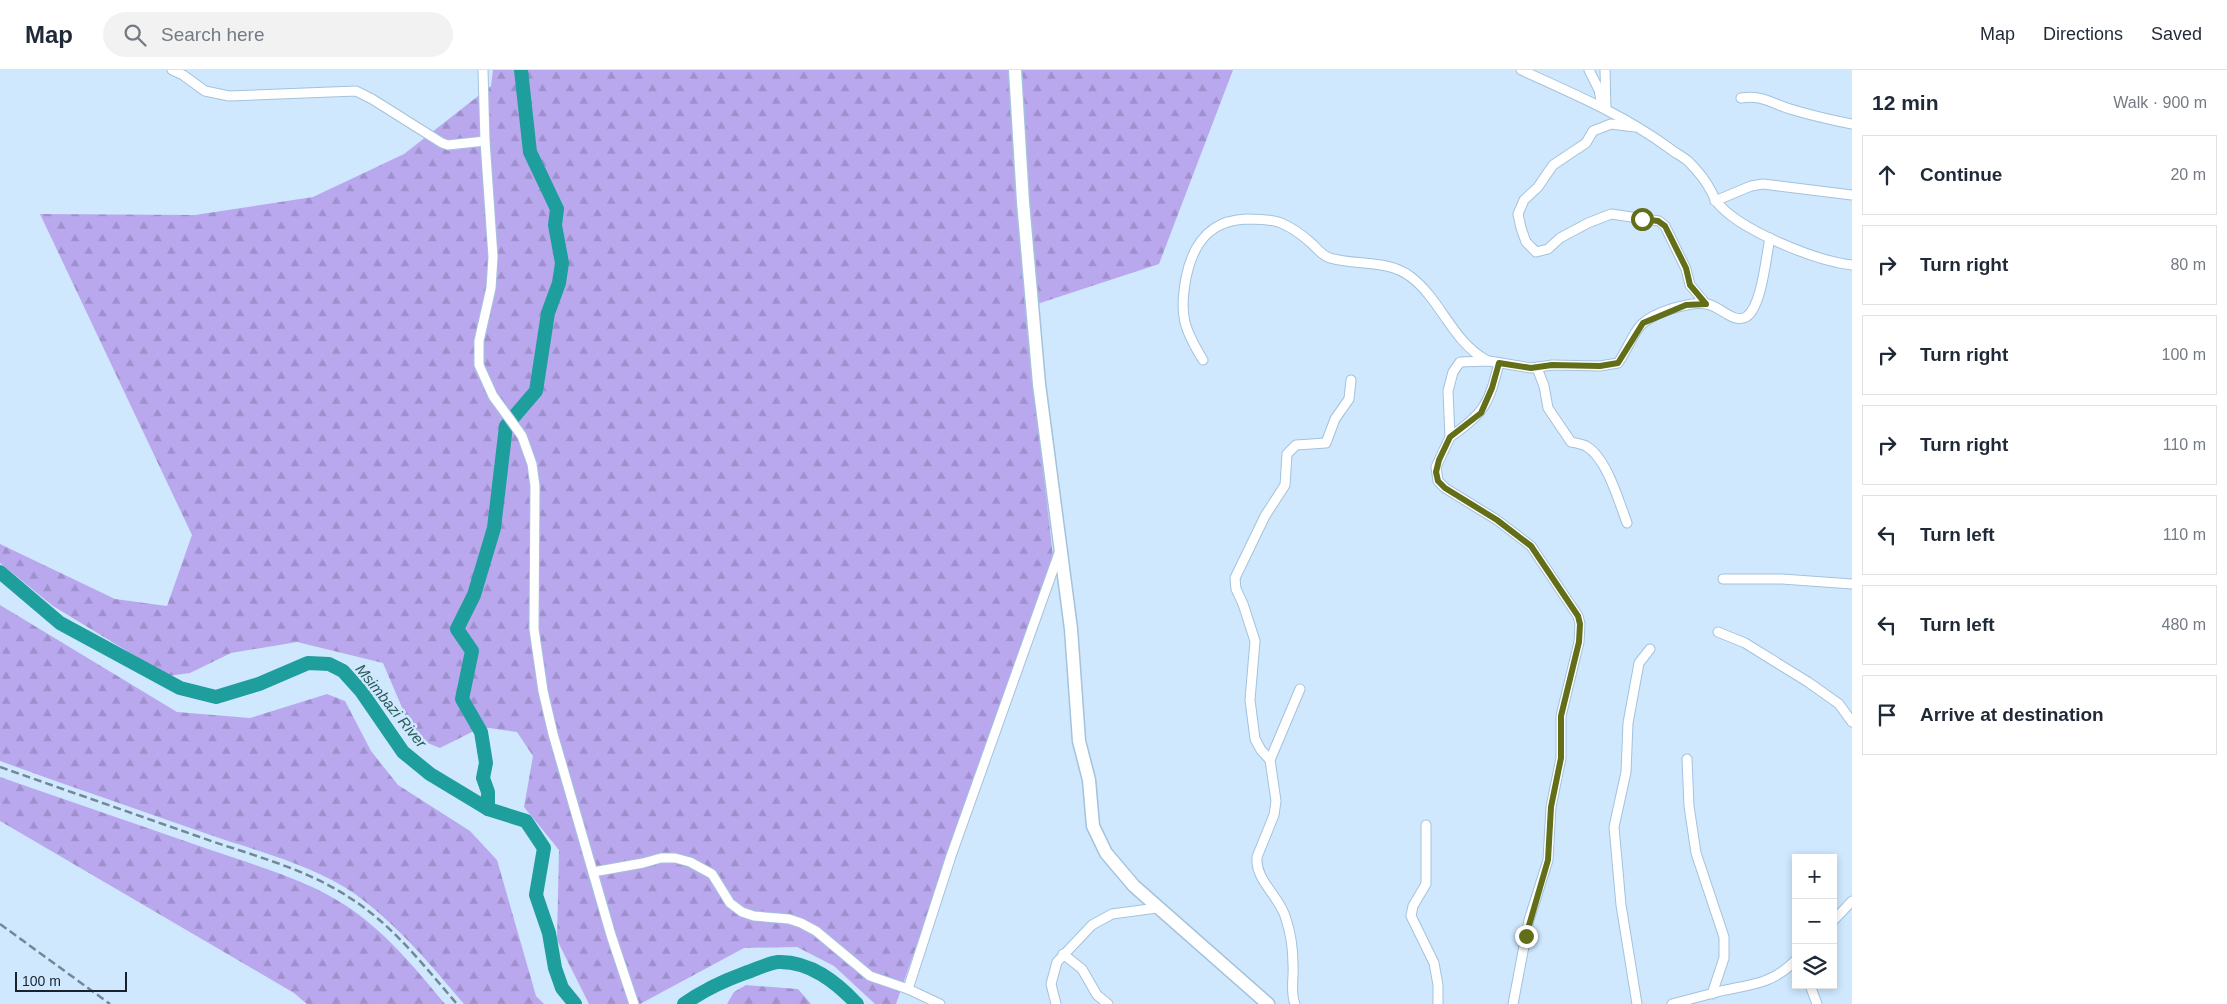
<!DOCTYPE html>
<meta charset="utf-8">
<style>
:root{--surface:#fff;--page:#f2f2f3;--text:#1f2937;--muted:#747a83;--line:#e0e1e3}
body{margin:0;font-family:Helvetica,sans-serif;background:var(--page);color:var(--text)}
.controls{position:absolute;right:15px;bottom:15px;display:grid;overflow:hidden;border-radius:0px;box-shadow:0 2px 8px #0003}
.controls button{width:45px;height:45px;display:grid;place-items:center;padding:0;border:0;border-bottom:1px solid var(--line);background:var(--surface);color:var(--text);font:25px sans-serif}
.scale{position:absolute;left:15px;bottom:12px;width:112px;box-sizing:border-box;padding-left:5px;border:2px solid #17222c;border-top:0;font-size:14px;line-height:18px;white-space:nowrap;color:#17222c;-webkit-text-stroke:4px #cfe8fe;paint-order:stroke}
.stop{position:absolute;width:15px;height:15px;margin:-11px;border:4px solid #636f18;border-radius:50%;background:#fff}
.stop.end{background:#636f18;border-color:#fff;box-shadow:0 1px 5px #0008}
.list{margin:0;padding:0;list-style:none}
h2{display:flex;justify-content:space-between;align-items:center;height:65px;margin:0;padding:0 20px;font-size:21px}
h2 small{font-size:16px;font-weight:400;color:var(--muted)}
.list li{display:grid;grid-template-columns:32px 1fr auto;gap:15px;align-items:center;box-sizing:border-box;height:80px;margin:0 10px 10px;padding:0 10px;border:1px solid var(--line);border-radius:0px}
.list b{display:block;font-size:19px;white-space:nowrap}
.list em{font-size:16px;font-style:normal;color:var(--muted)}
.icon{flex:none;width:28px;height:28px;fill:none;stroke:currentColor;stroke-width:2;stroke-linecap:round;stroke-linejoin:round}
.map{position:relative;flex:none;width:1852px;height:934px;overflow:hidden}
header{display:flex;align-items:center;gap:30px;box-sizing:border-box;height:70px;padding:0 25px;background:var(--surface);border-bottom:1px solid var(--line)}
header strong{font-size:24px}
nav{display:flex;gap:28px;margin-inline-start:auto;font-size:18px}
.search{width:350px;height:45px;background:var(--page);display:flex;align-items:center;gap:12px;box-sizing:border-box;padding:0 18px;border-radius:28px;color:var(--muted);font-size:19px}
main{display:flex}
aside{flex:1;background:var(--surface)}
.map>svg:first-child{display:block}
.forest{fill:url(#forest-firs)}
.lines{fill:none;stroke-linecap:round;stroke-linejoin:round}
.river{stroke:#1e9e9d;stroke-width:14}
.street-casing{stroke:#a4c2dc;stroke-width:11}
.secondary-casing{stroke:#a4c2dc;stroke-width:15}
.street{stroke:#fff;stroke-width:9}
.secondary{stroke:#fff;stroke-width:12}
.rail{stroke:#748797;stroke-width:2.5;stroke-dasharray:8 4;stroke-linecap:butt}
.route{stroke:#636f18;stroke-width:6}
.labels{text-anchor:middle;stroke-width:5;stroke-linejoin:round;paint-order:stroke}
.water-label{font-size:15px;font-style:italic;fill:#295a59;stroke:#cfe8fe}
</style>
<header>
<strong>Map</strong>
<div class="search"><svg class="icon" aria-label="search" viewBox="0 0 24 24"><circle cx="10" cy="10" r="6"/><path d="M15 15l6 6"/></svg>Search here</div>
<nav><a>Map</a><a>Directions</a><a>Saved</a></nav>
</header>
<main>
<div class="map">
<svg width="1852" height="934" viewBox="0 0 1852 934">
<defs>
<pattern id="forest-firs" width="22" height="20" patternUnits="userSpaceOnUse" patternTransform="scale(1.25)"><rect width="22" height="20" fill="#baa8ef"/><path d="M5 1l3.5 6h-7zM16 11l3.5 6h-7z" fill="#9f90cd"/></pattern>
</defs>
<rect width="100%" height="100%" fill="#cfe8fe"/>
<g class="forest">
<path d="M493 0H1233L1159 194 1025 238 1053 487 896 934H875L834 896 797 877 744 878 640 934H589L557 870 559 780 524 737 533 686 517 662 482 657 440 678 415 668 383 593 297 572 231 583 190 603 168 606 53 536 0 493V474L115 529 167 536 192 465 40 144 195 145 313 127 404 84 491 16Z"/>
<path d="M0 535 177 642 250 648 327 624 345 631 371 681 398 715 470 761 497 790 536 926 544 934H464C430 894 398 855 355 824 318 798 265 783 222 769 148 743 74 718 0 691Z"/>
<path d="M0 707C69 731 139 755 208 779 254 795 305 809 345 835 385 861 415 898 445 934H307L294 923 0 751Z"/>
<path d="M746 915 798 919 811 934H727L734 922Z"/>
</g>
<g class="lines">
<g class="river">
<path d="M0 502 60 553 180 618 216 627 259 614 308 593 329 594 343 601 361 621 403 682 430 704 488 739 526 751 544 778 536 825 549 863 555 898 562 918 575 934"/>
<path d="M488 739V722L483 708 486 693 481 662 462 629 472 581 457 559 474 525 494 458 506 356 536 321 548 243 559 213 562 193 555 155 557 139 530 82 521 0"/>
<path d="M684 934C702 921 723 911 745 903 755 900 768 893 778 892 810 891 836 912 857 934"/>
</g>
<defs>
<g id="street">
<path d="M172 0 183 5 205 21 229 26 356 21 372 29 442 73 448 75 485 71"/>
<path d="M483 0 485 71 493 187 491 218 479 271V295L493 326 522 366 532 394 535 416 534 559 543 621 553 664 611 865 634 934"/>
<path d="M1521 0C1572 23 1624 45 1669 78 1675 83 1682 86 1688 91 1696 99 1706 111 1711 121 1713 124 1714 128 1716 131 1738 160 1816 191 1852 195"/>
<path d="M1589 0 1599 20 1602 36"/>
<path d="M1605 0 1606 39"/>
<path d="M1741 28C1762 25 1771 33 1790 39 1810 45 1831 50 1852 54"/>
<path d="M1635 57 1611 54 1593 61 1586 73 1553 95 1538 117 1524 130 1518 144 1521 158 1526 172 1536 182 1548 179 1560 168 1588 153 1611 144 1659 151 1665 156 1686 199 1690 215 1706 234"/>
<path d="M1715 131 1751 116 1763 114 1852 125"/>
<path d="M1203 290C1184 259 1179 245 1186 208 1193 173 1210 150 1247 149 1258 149 1271 149 1281 153 1291 157 1302 165 1310 172 1317 178 1321 185 1330 188 1357 196 1387 189 1411 207 1441 230 1452 271 1486 290"/>
<path d="M1537 298 1544 316 1548 338 1571 372C1576 373 1582 374 1586 376 1607 388 1619 432 1627 453"/>
<path d="M1450 367C1485 343 1489 333 1499 293"/>
<path d="M1723 509H1782L1852 514"/>
<path d="M1718 562 1745 573 1808 612 1839 634 1852 652"/>
<path d="M1687 689 1689 736 1696 783 1724 867V888L1712 924"/>
<path d="M1270 690 1261 680 1255 669 1250 630 1255 571 1243 534 1236 519 1235 508 1265 446 1285 415 1287 384 1296 375 1326 373 1335 349 1349 329 1351 310"/>
<path d="M1426 755V814L1413 836 1411 846 1434 893 1438 915V934"/>
<path d="M593 802 643 793 661 788H675L690 792 712 804 730 833 742 842 754 846 789 849 801 853 816 861 870 906 908 919 940 934"/>
<path d="M1833 851 1852 831"/>
<path d="M1063 884 1082 899 1097 925 1108 934"/>
<path d="M1810 915 1817 934"/>
<path d="M908 919 951 786 1059 483"/>
<path d="M1056 934 1051 914 1057 892 1092 855 1112 844 1157 838"/>
<path d="M1295 934C1290 922 1294 908 1293 895 1293 880 1291 864 1286 849 1280 826 1255 811 1257 787L1274 745 1276 731 1270 690 1300 619"/>
<path d="M1513 934 1529 850 1548 790 1551 737 1561 688V646L1579 572 1580 554 1578 546 1531 476 1497 450 1445 418 1438 411 1436 397 1450 367 1448 321 1453 302 1460 292 1489 291 1531 298 1552 295 1600 296 1618 293C1627 281 1632 264 1642 254 1655 242 1690 231 1707 234 1720 236 1733 254 1746 247 1762 237 1766 186 1770 168"/>
<path d="M1637 934 1621 835 1614 757 1626 702 1628 653 1639 593 1650 579"/>
<path d="M1672 934C1688 930 1705 925 1721 921 1753 914 1772 914 1796 890"/>
</g>
<path id="secondary" d="M1015 0 1023 132 1039 314 1071 559 1079 671 1089 710 1093 756 1106 783 1134 816 1268 934"/>
</defs>
<use href="#street" class="street-casing"/>
<use href="#secondary" class="secondary-casing"/>
<use href="#street" class="street"/>
<use href="#secondary" class="secondary"/>
<g class="rail">
<path d="M0 697C71 722 143 747 214 772 259 787 310 801 350 828 393 855 424 896 457 934"/>
<path d="M0 854 110 934"/>
</g>
</g>
<g class="lines">
<path class="route" d="M1526 866 1548 790 1551 737 1561 688V646L1579 572 1580 554 1578 546 1531 476 1497 450 1445 418 1438 411 1436 402 1439 390 1450 367 1481 343 1492 318 1499 293 1531 298 1552 295 1600 296 1618 293 1643 253 1686 235 1706 234 1690 215 1686 198 1665 156 1658 151 1642 149"/>
</g>
<g class="labels">
<g class="water-label">
<text transform="translate(391 636) rotate(51)" y="5">Msimbazi River</text>
</g>
</g>
</svg>
<div class="controls">
<button>+</button>
<button>−</button>
<button><svg class="icon" aria-label="layers" viewBox="0 0 24 24"><path d="M12 4l9 5-9 5-9-5zM3 14l9 5 9-5"/></svg></button>
</div>
<div class="scale">100 m</div>
<div class="stop" style="left:1642px;top:149px"></div>
<div class="stop end" style="left:1526px;top:866px"></div>
</div>
<aside>
<h2>12 min<small>Walk · 900 m</small></h2>
<ul class="list">
<li><svg class="icon" aria-label="ahead" viewBox="0 0 24 24"><path d="M12 20V5M6 11l6-6 6 6"/></svg><div><b>Continue</b></div><em>20 m</em></li>
<li><svg class="icon" aria-label="right" viewBox="0 0 24 24"><path d="M7 20v-9h11M14 6l5 5-5 5"/></svg><div><b>Turn right</b></div><em>80 m</em></li>
<li><svg class="icon" aria-label="right" viewBox="0 0 24 24"><path d="M7 20v-9h11M14 6l5 5-5 5"/></svg><div><b>Turn right</b></div><em>100 m</em></li>
<li><svg class="icon" aria-label="right" viewBox="0 0 24 24"><path d="M7 20v-9h11M14 6l5 5-5 5"/></svg><div><b>Turn right</b></div><em>110 m</em></li>
<li><svg class="icon" aria-label="left" viewBox="0 0 24 24"><path d="M17 20v-9H6M10 6l-5 5 5 5"/></svg><div><b>Turn left</b></div><em>110 m</em></li>
<li><svg class="icon" aria-label="left" viewBox="0 0 24 24"><path d="M17 20v-9H6M10 6l-5 5 5 5"/></svg><div><b>Turn left</b></div><em>480 m</em></li>
<li><svg class="icon" aria-label="arrive" viewBox="0 0 24 24"><path d="M6 21V4h12l-3 4 3 4H6"/></svg><div><b>Arrive at destination</b></div></li>
</ul>
</aside>
</main>
